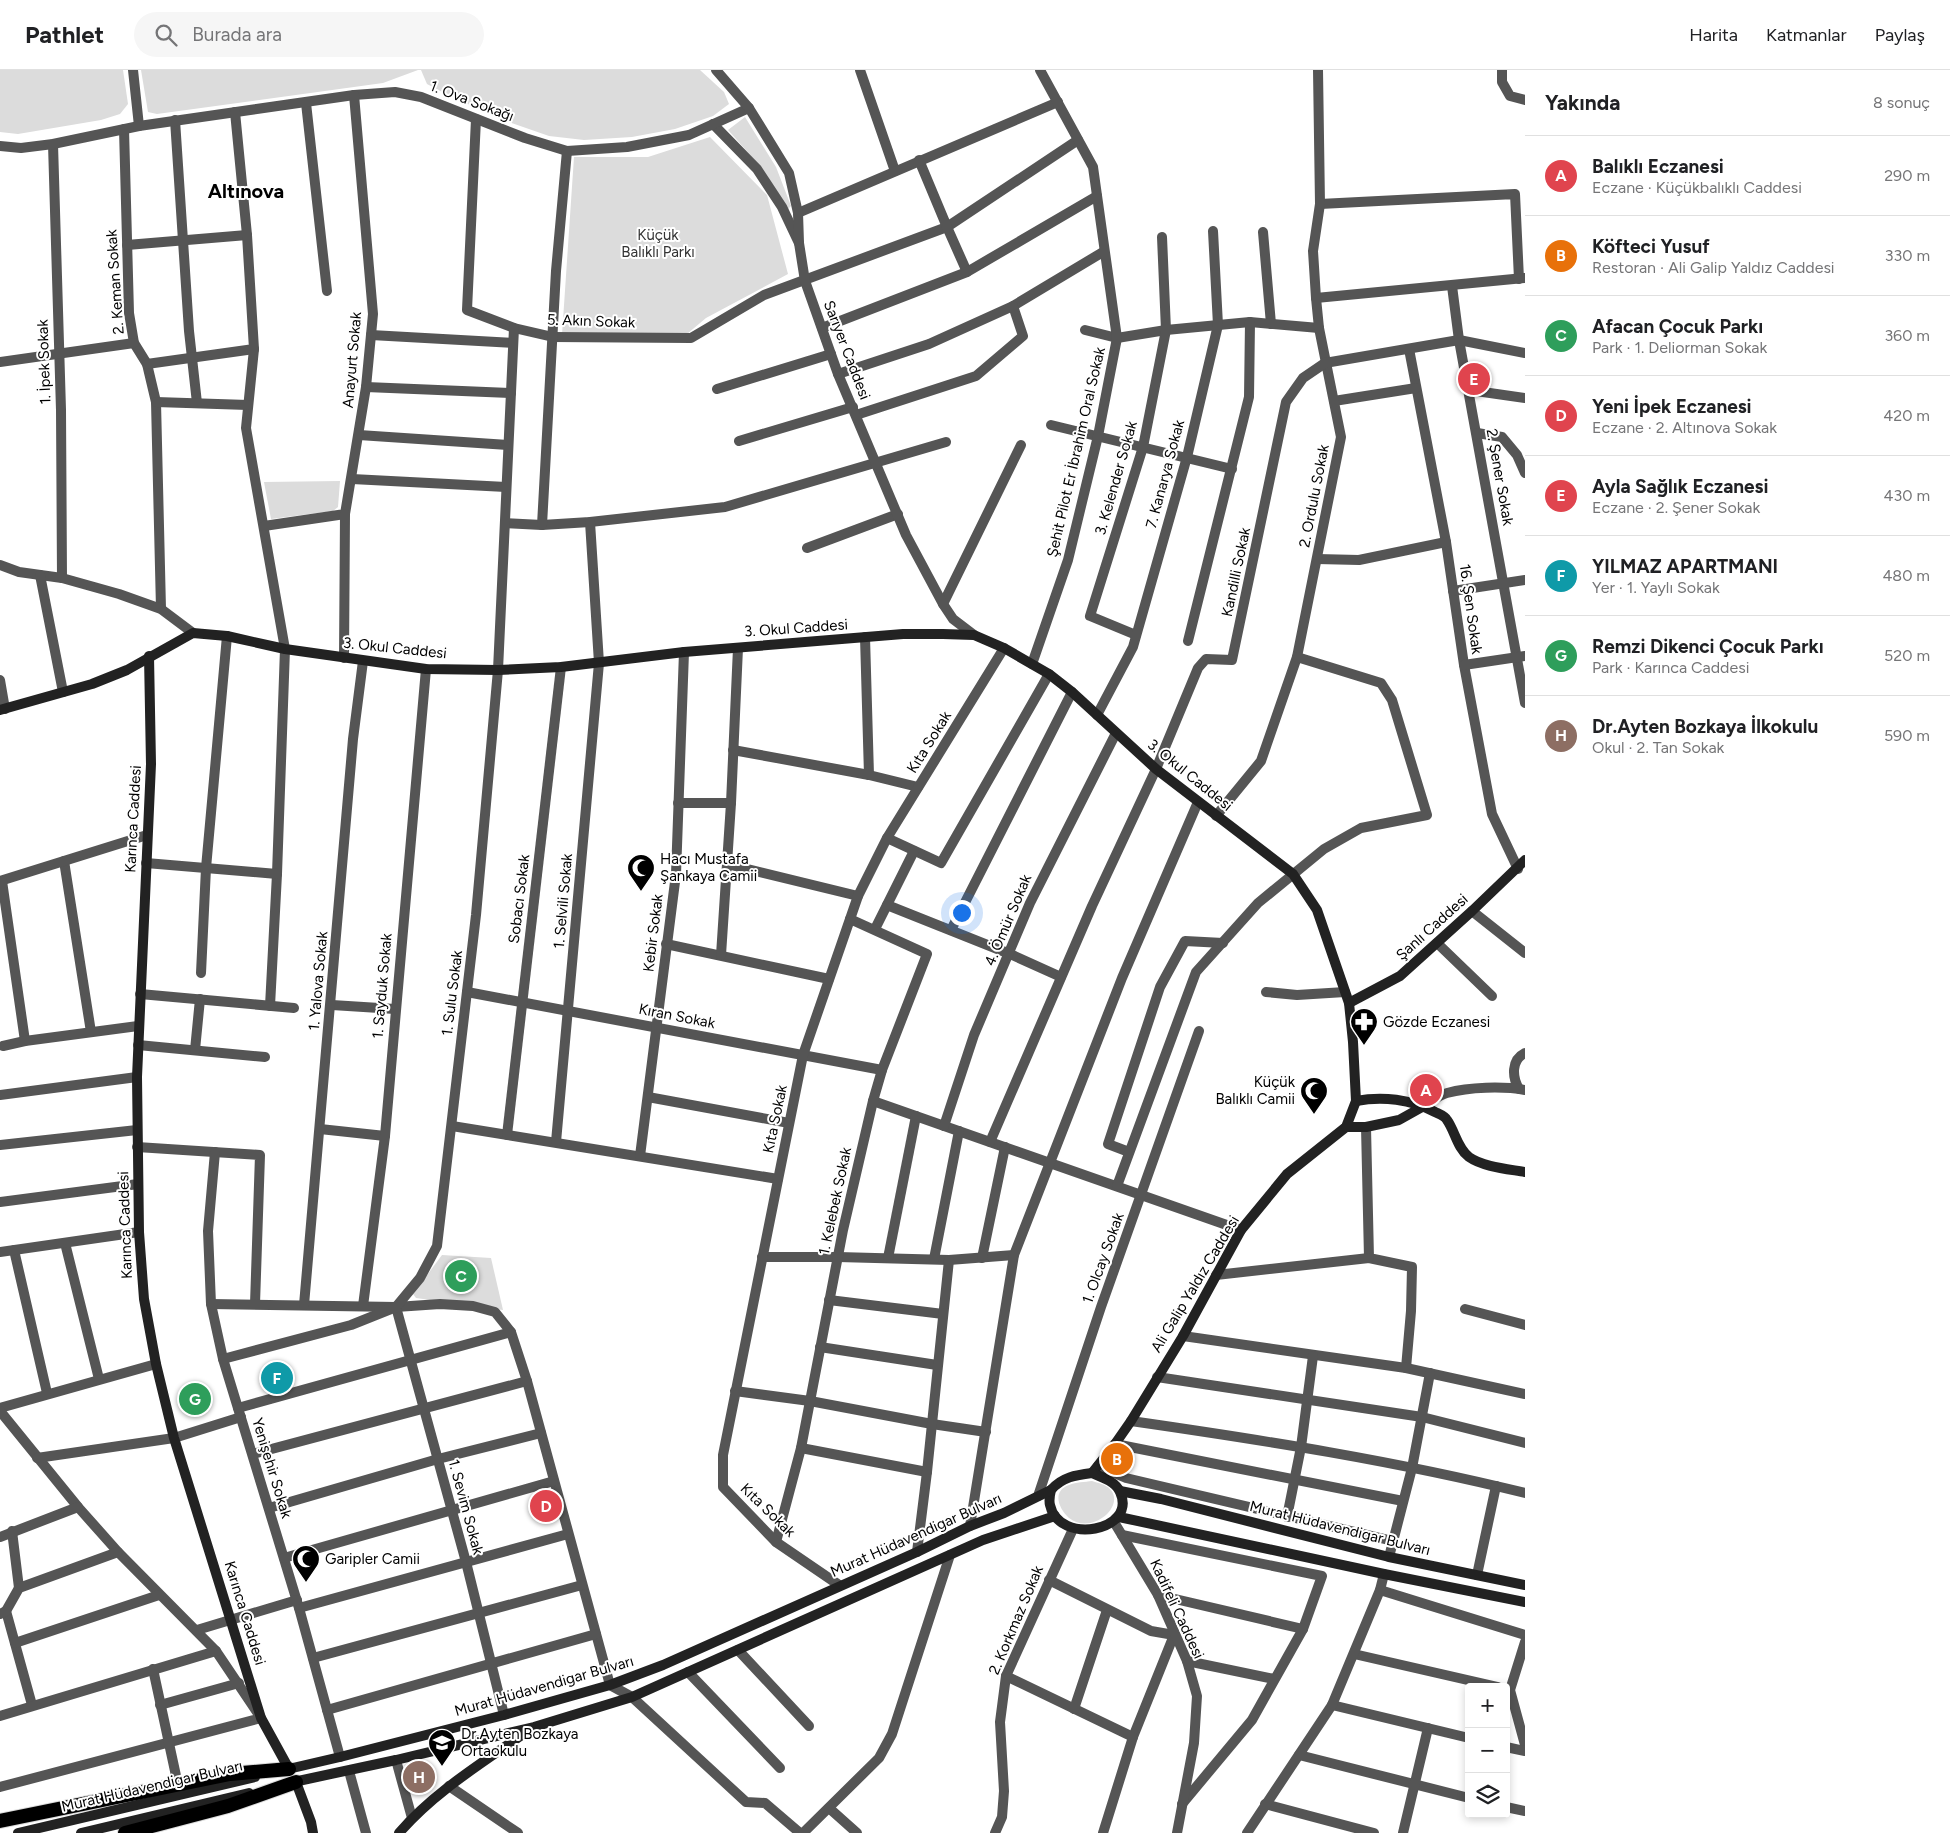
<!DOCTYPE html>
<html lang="tr">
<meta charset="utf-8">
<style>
:root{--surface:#fff;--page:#f6f6f6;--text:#202124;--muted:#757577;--line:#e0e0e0;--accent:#b45309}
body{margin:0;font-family:Figtree,sans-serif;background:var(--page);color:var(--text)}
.controls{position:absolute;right:15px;bottom:15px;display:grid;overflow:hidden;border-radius:5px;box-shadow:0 2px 8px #0003}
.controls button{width:45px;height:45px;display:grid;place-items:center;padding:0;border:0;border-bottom:1px solid var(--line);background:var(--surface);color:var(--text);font:25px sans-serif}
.you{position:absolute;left:961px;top:842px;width:18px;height:18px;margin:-12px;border:4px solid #fff;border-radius:50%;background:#1a73e8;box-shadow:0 0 0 8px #1a73e833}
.badge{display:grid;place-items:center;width:32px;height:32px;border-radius:50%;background:var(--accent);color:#fff;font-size:16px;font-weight:700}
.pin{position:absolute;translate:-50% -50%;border:2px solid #fff;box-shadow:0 1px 5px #0006}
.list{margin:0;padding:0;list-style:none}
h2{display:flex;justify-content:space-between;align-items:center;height:65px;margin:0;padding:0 20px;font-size:21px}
h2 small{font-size:16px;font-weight:400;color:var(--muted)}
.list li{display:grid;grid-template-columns:32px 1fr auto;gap:15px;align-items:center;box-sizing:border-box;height:80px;padding:0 20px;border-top:1px solid var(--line)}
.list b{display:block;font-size:19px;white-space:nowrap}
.list p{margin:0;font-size:16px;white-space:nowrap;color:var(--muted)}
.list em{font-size:16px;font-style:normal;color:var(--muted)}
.icon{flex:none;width:28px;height:28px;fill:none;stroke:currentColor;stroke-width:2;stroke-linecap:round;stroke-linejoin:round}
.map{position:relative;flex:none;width:1525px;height:1763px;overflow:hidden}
header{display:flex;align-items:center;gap:30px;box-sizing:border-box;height:70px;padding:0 25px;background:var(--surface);border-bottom:1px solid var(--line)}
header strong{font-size:24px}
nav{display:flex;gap:28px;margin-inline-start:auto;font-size:18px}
.search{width:350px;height:45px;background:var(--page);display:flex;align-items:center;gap:12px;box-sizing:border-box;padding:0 18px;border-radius:28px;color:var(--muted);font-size:19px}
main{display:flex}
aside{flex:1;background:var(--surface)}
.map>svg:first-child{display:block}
.green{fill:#dcdcdc}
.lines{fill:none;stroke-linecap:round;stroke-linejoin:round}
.trunk-casing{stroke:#dbdbdb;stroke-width:16}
.minor{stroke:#555;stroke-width:10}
.tertiary{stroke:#555;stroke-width:10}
.secondary{stroke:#222;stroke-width:10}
.trunk{stroke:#000;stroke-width:14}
.labels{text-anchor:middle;stroke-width:4;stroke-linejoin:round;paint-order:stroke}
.street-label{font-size:15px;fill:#000;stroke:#fff}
.park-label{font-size:15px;fill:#333;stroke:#fff}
.poi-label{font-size:15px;fill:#000;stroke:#fff;text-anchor:start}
.district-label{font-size:20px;font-weight:bold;fill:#000;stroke:#fff}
</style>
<header>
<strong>Pathlet</strong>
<div class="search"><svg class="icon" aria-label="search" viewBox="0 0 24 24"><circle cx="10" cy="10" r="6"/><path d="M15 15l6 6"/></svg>Burada ara</div>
<nav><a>Harita</a><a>Katmanlar</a><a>Paylaş</a></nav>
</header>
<main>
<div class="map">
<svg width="1525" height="1763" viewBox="0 0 1525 1763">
<rect width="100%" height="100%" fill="#fff"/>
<g class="green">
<path d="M0 0H123L128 34 120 44 101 50 18 64 0 62Z"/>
<path d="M141 0H418L383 13 157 44 148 42Z"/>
<path d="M421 0H700L724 22 729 34 713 46 675 59 632 67 584 70 549 66 503 50 446 24 427 14Z"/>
<path d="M745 47 776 97 791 136 788 139 762 98 728 60Z"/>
<path d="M710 67 767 125 788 204 706 248 687 264 562 265 574 87H648Z"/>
<path d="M340 411 338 437 333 441 271 449 264 412Z"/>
<path d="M442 1185 491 1188 503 1240 416 1228 413 1224Z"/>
<path d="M1092 1411C1098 1413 1105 1414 1110 1419 1126 1436 1092 1466 1069 1448 1058 1438 1052 1421 1069 1415 1076 1412 1085 1412 1092 1411Z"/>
</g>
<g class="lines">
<defs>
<g id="trunk">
<path d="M0 1751 230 1704 289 1699"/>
<path d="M125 1763 228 1736 296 1712"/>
</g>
</defs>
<use href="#trunk" class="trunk-casing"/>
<g class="minor">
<path d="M133 0 139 56"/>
<path d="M860 0 895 101"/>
<path d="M1502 0V12L1510 26 1525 30"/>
<path d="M306 33 327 221"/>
<path d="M476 49 467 240 514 258 553 267 691 268 764 225 947 157 1078 70"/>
<path d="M175 50 189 261 197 333"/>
<path d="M713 54 757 99 782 137 799 173"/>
<path d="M124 59 129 243 134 273 147 294 156 332 161 539"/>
<path d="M53 74 61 340 62 508"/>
<path d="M0 76 21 78 53 74 139 56 354 25 395 22 421 27 525 68 567 81 627 77 689 65 749 38"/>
<path d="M919 90 947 157 967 202"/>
<path d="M1320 134 1515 124 1519 209"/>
<path d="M798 143 1058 32"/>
<path d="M1263 162 1271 254"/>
<path d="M127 175 247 165"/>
<path d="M1452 216 1459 270 1525 633"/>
<path d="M1316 228 1524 208"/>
<path d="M822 258 967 202 1097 126"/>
<path d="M1085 260 1117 268 1166 260 1250 252 1319 258"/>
<path d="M371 265 513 273"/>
<path d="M254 279 246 358 285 579 277 804 270 936"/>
<path d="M1409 279 1446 472 1464 595 1492 744 1518 799"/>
<path d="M0 292 134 273"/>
<path d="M147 294 254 279 247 165 235 42"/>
<path d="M838 304 929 274 1013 236 1103 182"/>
<path d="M366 317 511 323"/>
<path d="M717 319 831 284"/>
<path d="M1469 320 1525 328"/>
<path d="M1334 331 1416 318"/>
<path d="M156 332 248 335"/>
<path d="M856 345 976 306 1023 266 1013 236"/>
<path d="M1051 355 1232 399"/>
<path d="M1477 363 1502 367 1517 385 1525 403"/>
<path d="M359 365 508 375"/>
<path d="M739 371 853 337"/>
<path d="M352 409 506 417"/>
<path d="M505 453 542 455 590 452 725 437 946 372"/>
<path d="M542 455 556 201 567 81"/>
<path d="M264 456 345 444 366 317 373 244 354 25"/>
<path d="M807 478 898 444"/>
<path d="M1317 489 1359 490 1446 472"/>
<path d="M0 495 19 502 62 508 119 524 161 539 193 563"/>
<path d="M40 505 63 622"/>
<path d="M1453 521 1525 510"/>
<path d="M943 534 1021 375"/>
<path d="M1136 565 1090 546 1143 377 1166 260 1162 167"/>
<path d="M865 567 869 705"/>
<path d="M1188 571 1249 327 1250 252"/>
<path d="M344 588 345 444"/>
<path d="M1032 594 1068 490 1098 366 1117 268 1093 97 1040 0"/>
<path d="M1464 595 1525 586"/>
<path d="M0 610 5 639"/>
<path d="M1097 645 1133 577 1187 387 1218 255 1213 161"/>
<path d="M733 680 869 705 918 717"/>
<path d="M678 733H731"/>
<path d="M1216 746 1261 691 1297 587 1341 367 1319 258 1316 228 1313 181 1320 134 1318 0"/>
<path d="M887 768 941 793 1049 604"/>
<path d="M64 791 91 962"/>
<path d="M146 793 277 804"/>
<path d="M727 794 858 826"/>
<path d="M0 811 147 765"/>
<path d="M2 811 25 971"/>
<path d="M887 835 1010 884 1061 907"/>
<path d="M1472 841 1525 883"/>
<path d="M875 859 914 781"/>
<path d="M951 860 1072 622"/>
<path d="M1437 873 1492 926"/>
<path d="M666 874 829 909"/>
<path d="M721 885 731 733 738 578"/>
<path d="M201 903 206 798 227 566"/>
<path d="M467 922 882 1000"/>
<path d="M1266 922 1297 925 1345 922"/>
<path d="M140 924 294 938"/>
<path d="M332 935 395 939"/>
<path d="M138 975 265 987"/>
<path d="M3 976 25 971 138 956"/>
<path d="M195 980 200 929"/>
<path d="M1519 1019C1512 1007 1511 990 1525 983"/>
<path d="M0 1025 137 1007"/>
<path d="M648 1027 789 1053"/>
<path d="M873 1031 1241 1160"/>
<path d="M1424 1036C1431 1032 1439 1025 1447 1023 1469 1017 1503 1016 1525 1020"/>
<path d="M452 1056 778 1109"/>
<path d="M944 1056 974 965 1030 833 1116 663"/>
<path d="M1366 1057 1369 1188 1412 1197 1411 1241 1406 1298"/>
<path d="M320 1059 385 1066"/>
<path d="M507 1065 561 597"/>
<path d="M556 1072 599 593 590 452"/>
<path d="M990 1072 1092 836 1156 699 1198 598 1206 589 1232 590 1286 332 1303 308 1325 293 1459 270 1525 283"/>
<path d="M0 1075 137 1060"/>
<path d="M137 1077 260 1085 255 1234"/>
<path d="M215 1082 208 1161 211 1234 223 1289 299 1538 340 1687"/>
<path d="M1129 1082 1108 1074 1160 917 1185 871 1223 873"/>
<path d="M640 1086 676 804 684 582"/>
<path d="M1117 1116 1196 902 1258 833 1324 779 1361 758 1427 745 1392 630 1381 613 1297 587"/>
<path d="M0 1132 138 1114"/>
<path d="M65 1173 99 1309"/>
<path d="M14 1180 47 1323"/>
<path d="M0 1182 139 1162"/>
<path d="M762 1187H838L949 1190 1014 1185"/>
<path d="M888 1188 916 1046"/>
<path d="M982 1188 1005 1077"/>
<path d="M934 1189 959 1061"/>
<path d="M1216 1205 1369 1188"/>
<path d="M829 1230 943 1244"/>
<path d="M211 1234 396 1237 440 1234 473 1236 495 1242 511 1262 527 1311 610 1615 632 1627 746 1732 765 1733 800 1763"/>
<path d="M304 1235 353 669 363 591"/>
<path d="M363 1236 385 1066 426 599"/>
<path d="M396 1237 466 1492 504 1645"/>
<path d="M1465 1239 1525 1255"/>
<path d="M1183 1266 1406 1298 1525 1324"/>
<path d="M820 1277 937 1295"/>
<path d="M223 1289 351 1255 396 1237 420 1208 437 1176 476 845 498 600 514 258"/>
<path d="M1157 1307 1422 1347 1525 1373"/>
<path d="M735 1321 810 1331 932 1354 986 1362"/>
<path d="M0 1338 156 1294"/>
<path d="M238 1338 511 1262"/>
<path d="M0 1341 78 1437 118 1482 216 1581 261 1648 0 1717"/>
<path d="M1131 1351C1263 1370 1396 1391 1525 1423"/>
<path d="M1115 1374 1403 1431"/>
<path d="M801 1378 927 1402"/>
<path d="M253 1384 527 1311"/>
<path d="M37 1388 174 1368 241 1347"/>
<path d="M1098 1396 1126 1408 1393 1471"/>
<path d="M1038 1426 1101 1237 1199 961"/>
<path d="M269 1438 438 1389 541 1363"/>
<path d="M1287 1447 1301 1377 1313 1286"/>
<path d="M970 1456 1014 1185 1122 908 1198 732"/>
<path d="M12 1461 19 1518"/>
<path d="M1122 1465 1322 1506 1303 1559 1252 1650 1182 1734"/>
<path d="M0 1467 78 1437"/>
<path d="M776 1472 801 1378 843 1160 873 1031 882 1000 927 884 850 849"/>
<path d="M917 1482 927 1402 949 1190"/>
<path d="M1389 1487 1412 1398 1430 1303"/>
<path d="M284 1488 554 1411"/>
<path d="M1477 1505 1496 1416"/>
<path d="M1049 1510 1151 1561 1174 1565 1133 1667 1103 1763"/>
<path d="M839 1515 776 1472 723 1417V1385L803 985 858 826 887 768 1004 578"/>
<path d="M1380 1520 1525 1565"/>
<path d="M1158 1525 1303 1559"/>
<path d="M299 1538 568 1464"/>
<path d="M6 1541 32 1635"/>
<path d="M0 1544 6 1541 19 1518 118 1482"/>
<path d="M197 1560 297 1530"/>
<path d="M1525 1572 1510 1620 1525 1675"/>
<path d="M15 1573 159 1525"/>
<path d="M738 1580 809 1656"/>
<path d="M1354 1584 1498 1617"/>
<path d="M313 1588 582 1515"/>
<path d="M1187 1591 1274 1609"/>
<path d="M153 1599 178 1715"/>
<path d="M688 1602 780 1698"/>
<path d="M1006 1606 1133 1667"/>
<path d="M160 1635 239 1613"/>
<path d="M1332 1635 1469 1668"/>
<path d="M1074 1639 1107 1540"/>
<path d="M327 1640 596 1564"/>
<path d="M0 1646 216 1581"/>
<path d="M1506 1677 1525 1681"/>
<path d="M1299 1685 1469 1728"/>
<path d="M396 1690 412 1748"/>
<path d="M349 1701 366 1763"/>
<path d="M449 1716 518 1763"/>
<path d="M1265 1734 1374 1763"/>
<path d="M1506 1737 1525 1741"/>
<path d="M829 1738 857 1763"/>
<path d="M803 1763 879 1688 892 1664 950 1485"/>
<path d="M1247 1763 1332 1635 1380 1520 1384 1504"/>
<path d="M1403 1763 1428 1658"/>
</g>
<g class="tertiary">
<path d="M716 0 749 38 789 103 798 143 799 173 805 211 838 304 906 465 943 534 953 549 974 565"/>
<path d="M1114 1452 1158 1525 1187 1591 1197 1626 1194 1673 1177 1763"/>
<path d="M995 1763 1002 1747 1004 1721 1000 1652 1006 1606 1073 1459"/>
</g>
<g class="secondary">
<path d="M149 586 151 694 137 1007 139 1162 144 1229 156 1294 174 1368 261 1648 289 1699"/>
<path d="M0 640 92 614 127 600 193 563 227 566 285 579 426 599 498 600 561 597 684 582 903 564H943L974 565 1004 578 1049 604 1072 622 1156 699 1293 804 1317 840 1349 933 1353 972 1356 1031 1346 1057 1287 1104 1241 1160 1183 1266 1131 1351 1115 1374 1092 1403"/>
<path d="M1349 933 1400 906 1472 841 1525 790"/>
<path d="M1356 1031C1382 1026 1411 1029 1435 1042 1439 1044 1445 1046 1447 1050 1455 1061 1457 1078 1469 1087 1483 1097 1508 1099 1525 1102"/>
<path d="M1346 1057H1366L1399 1050 1424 1036"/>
<path d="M1092 1403C1102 1407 1116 1412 1120 1422 1138 1461 1059 1476 1050 1435 1049 1431 1050 1424 1051 1420 1062 1407 1076 1405 1092 1403Z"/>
<path d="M1120 1421 1161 1429 1389 1487 1525 1515"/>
<path d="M1119 1447 1384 1504 1525 1532"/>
<path d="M284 1700 340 1687 504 1645 610 1615 663 1595 917 1482 970 1456 1004 1443 1051 1420"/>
<path d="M296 1712 311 1752 313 1763"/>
<path d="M289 1713 396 1690 534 1657 632 1627 983 1470 1055 1446"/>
<path d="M18 1763 255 1707"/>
<path d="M81 1763 249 1723"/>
<path d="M399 1763C435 1721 484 1692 529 1660"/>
</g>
<use href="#trunk" class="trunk"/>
</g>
<defs>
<symbol id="mosque-pin" viewBox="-11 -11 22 30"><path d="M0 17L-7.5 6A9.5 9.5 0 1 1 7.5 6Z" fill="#000" stroke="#fff"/><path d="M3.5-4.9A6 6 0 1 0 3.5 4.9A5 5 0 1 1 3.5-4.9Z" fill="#fff"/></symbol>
<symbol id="pharmacy-pin" viewBox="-11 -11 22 30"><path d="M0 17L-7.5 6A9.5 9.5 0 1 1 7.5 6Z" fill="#000" stroke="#fff"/><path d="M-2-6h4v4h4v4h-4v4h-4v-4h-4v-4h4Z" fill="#fff"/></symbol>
<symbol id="school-pin" viewBox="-11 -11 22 30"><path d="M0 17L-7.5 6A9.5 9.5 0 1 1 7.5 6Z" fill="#000" stroke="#fff"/><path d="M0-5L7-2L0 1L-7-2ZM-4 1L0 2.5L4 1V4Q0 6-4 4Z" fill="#fff"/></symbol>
</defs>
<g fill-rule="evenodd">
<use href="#mosque-pin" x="625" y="782" width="32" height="43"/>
<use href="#pharmacy-pin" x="1348" y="936" width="32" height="43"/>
<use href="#mosque-pin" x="1298" y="1005" width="32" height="43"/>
<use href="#mosque-pin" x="290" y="1473" width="32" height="43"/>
<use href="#school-pin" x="426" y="1657" width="32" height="43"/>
</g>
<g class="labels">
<g class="street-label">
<text transform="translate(472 31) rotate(21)" y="5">1. Ova Sokağı</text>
<text transform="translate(115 212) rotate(-94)" y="5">2. Keman Sokak</text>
<text transform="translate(591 251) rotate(2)" y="5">5. Akın Sokak</text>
<text transform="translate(847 280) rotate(69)" y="5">Sarıyer Caddesi</text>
<text transform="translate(352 290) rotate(-85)" y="5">Anayurt Sokak</text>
<text transform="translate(44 292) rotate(-92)" y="5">1. İpek Sokak</text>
<text transform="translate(1076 382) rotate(-77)" y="5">Şehit Pilot Er İbrahim Oral Sokak</text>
<text transform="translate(1165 404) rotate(-75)" y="5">7. Kanarya Sokak</text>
<text transform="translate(1500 407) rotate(80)" y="5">2. Şener Sokak</text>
<text transform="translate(1116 408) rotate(-74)" y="5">3. Kelender Sokak</text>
<text transform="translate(1314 426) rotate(-79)" y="5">2. Ordulu Sokak</text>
<text transform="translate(1236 502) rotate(-78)" y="5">Kandilli Sokak</text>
<text transform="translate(1471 539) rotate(82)" y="5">16. Şen Sokak</text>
<text transform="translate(796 558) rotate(-4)" y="5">3. Okul Caddesi</text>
<text transform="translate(395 578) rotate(6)" y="5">3. Okul Caddesi</text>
<text transform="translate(929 672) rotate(-58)" y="5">Kıta Sokak</text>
<text transform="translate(1190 705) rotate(39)" y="5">3. Okul Caddesi</text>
<text transform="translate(133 749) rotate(-87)" y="5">Karınca Caddesi</text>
<text transform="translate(519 829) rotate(-83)" y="5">Sobacı Sokak</text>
<text transform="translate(563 831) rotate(-85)" y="5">1. Selvili Sokak</text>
<text transform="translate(1008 850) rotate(-67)" y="5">4. Ömür Sokak</text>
<text transform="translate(1432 857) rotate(-42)" y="5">Şanlı Caddesi</text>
<text transform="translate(653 863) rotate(-83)" y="5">Kebir Sokak</text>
<text transform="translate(318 911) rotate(-85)" y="5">1. Yalova Sokak</text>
<text transform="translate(382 916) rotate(-85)" y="5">1. Sayduk Sokak</text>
<text transform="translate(452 923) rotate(-83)" y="5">1. Sulu Sokak</text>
<text transform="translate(677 946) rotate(11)" y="5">Kıran Sokak</text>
<text transform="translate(775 1049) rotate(-78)" y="5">Kıta Sokak</text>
<text transform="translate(835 1131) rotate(-78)" y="5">1. Kelebek Sokak</text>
<text transform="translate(125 1155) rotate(-92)" y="5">Karınca Caddesi</text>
<text transform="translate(1103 1188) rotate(-70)" y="5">1. Olcay Sokak</text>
<text transform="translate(1195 1214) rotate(-59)" y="5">Ali Galip Yaldız Caddesi</text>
<text transform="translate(272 1398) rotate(73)" y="5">Yenişehir Sokak</text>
<text transform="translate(466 1437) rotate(75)" y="5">1. Sevim Sokak</text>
<text transform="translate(768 1440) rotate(44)" y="5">Kıta Sokak</text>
<text transform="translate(1340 1458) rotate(14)" y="5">Murat Hüdavendigar Bulvarı</text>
<text transform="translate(916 1465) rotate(-24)" y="5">Murat Hüdavendigar Bulvarı</text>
<text transform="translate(1177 1539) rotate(65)" y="5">Kadifeli Caddesi</text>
<text transform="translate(245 1543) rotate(73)" y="5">Karınca Caddesi</text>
<text transform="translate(1016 1550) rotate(-67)" y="5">2. Korkmaz Sokak</text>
<text transform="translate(544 1616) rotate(-16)" y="5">Murat Hüdavendigar Bulvarı</text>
<text transform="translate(152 1716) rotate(-13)" y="5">Murat Hüdavendigar Bulvarı</text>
</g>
<g class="park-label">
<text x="658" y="170">Küçük<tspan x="658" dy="17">Balıklı Parkı</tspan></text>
</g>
<g class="poi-label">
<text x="660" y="794">Hacı Mustafa<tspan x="660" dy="17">Şankaya Camii</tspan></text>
<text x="1383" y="957">Gözde Eczanesi</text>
<text x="1295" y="1017" text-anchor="end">Küçük<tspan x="1295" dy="17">Balıklı Camii</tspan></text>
<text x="325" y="1494">Garipler Camii</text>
<text x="461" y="1669">Dr.Ayten Bozkaya<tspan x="461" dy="17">Ortaokulu</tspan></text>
</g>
<g class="district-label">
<text x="246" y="128">Altınova</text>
</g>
</g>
</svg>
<div class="controls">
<button>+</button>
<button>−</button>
<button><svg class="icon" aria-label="layers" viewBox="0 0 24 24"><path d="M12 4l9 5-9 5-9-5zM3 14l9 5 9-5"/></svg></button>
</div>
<div class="you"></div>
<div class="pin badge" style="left:1426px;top:1020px;background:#e0444e">A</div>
<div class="pin badge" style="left:1117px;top:1389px;background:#e8710a">B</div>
<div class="pin badge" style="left:461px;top:1206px;background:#2e9e5b">C</div>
<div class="pin badge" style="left:546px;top:1436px;background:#e0444e">D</div>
<div class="pin badge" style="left:1474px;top:309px;background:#e0444e">E</div>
<div class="pin badge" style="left:277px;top:1308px;background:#0f9aa8">F</div>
<div class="pin badge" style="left:195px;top:1329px;background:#2e9e5b">G</div>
<div class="pin badge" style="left:419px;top:1707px;background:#8d6e63">H</div>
</div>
<aside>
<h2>Yakında<small>8 sonuç</small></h2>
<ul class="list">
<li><span class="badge" style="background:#e0444e">A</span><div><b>Balıklı Eczanesi</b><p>Eczane · Küçükbalıklı Caddesi</p></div><em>290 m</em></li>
<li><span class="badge" style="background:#e8710a">B</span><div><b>Köfteci Yusuf</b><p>Restoran · Ali Galip Yaldız Caddesi</p></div><em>330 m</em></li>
<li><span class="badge" style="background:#2e9e5b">C</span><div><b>Afacan Çocuk Parkı</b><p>Park · 1. Deliorman Sokak</p></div><em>360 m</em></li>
<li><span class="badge" style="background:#e0444e">D</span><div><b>Yeni İpek Eczanesi</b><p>Eczane · 2. Altınova Sokak</p></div><em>420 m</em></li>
<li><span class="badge" style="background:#e0444e">E</span><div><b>Ayla Sağlık Eczanesi</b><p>Eczane · 2. Şener Sokak</p></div><em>430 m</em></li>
<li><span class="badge" style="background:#0f9aa8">F</span><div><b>YILMAZ APARTMANI</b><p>Yer · 1. Yaylı Sokak</p></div><em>480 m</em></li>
<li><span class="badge" style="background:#2e9e5b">G</span><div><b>Remzi Dikenci Çocuk Parkı</b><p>Park · Karınca Caddesi</p></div><em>520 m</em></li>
<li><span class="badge" style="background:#8d6e63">H</span><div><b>Dr.Ayten Bozkaya İlkokulu</b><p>Okul · 2. Tan Sokak</p></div><em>590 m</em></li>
</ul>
</aside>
</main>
